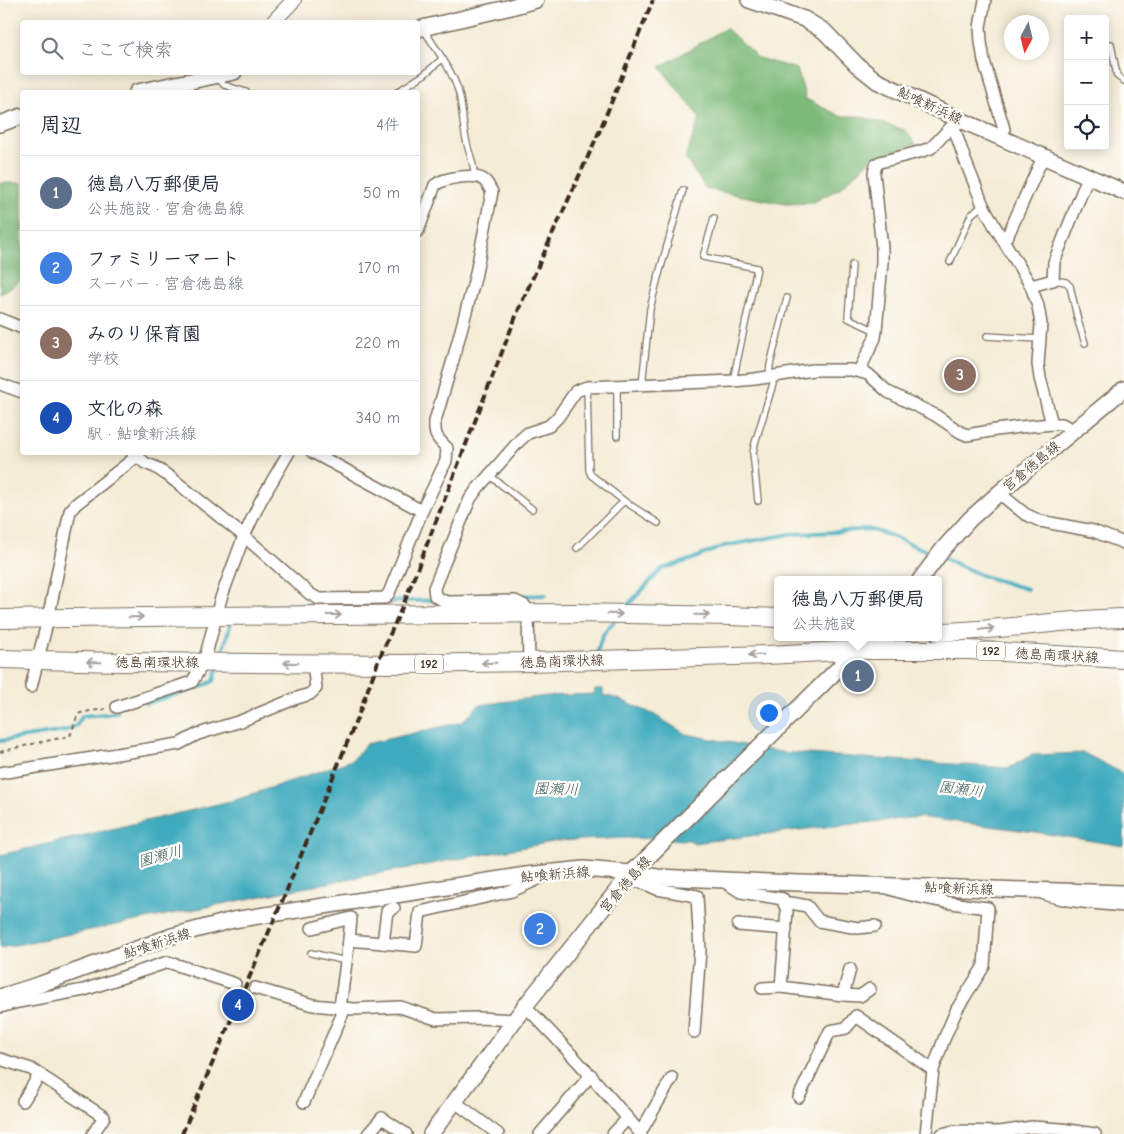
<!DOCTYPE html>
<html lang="ja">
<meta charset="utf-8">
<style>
:root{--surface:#fff;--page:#f6f6f7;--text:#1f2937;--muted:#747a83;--line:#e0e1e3;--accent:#b45309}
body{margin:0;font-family:"Comic Neue","Klee One",sans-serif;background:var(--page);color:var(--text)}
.controls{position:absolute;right:15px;top:15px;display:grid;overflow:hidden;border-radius:5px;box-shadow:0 2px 12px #0003}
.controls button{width:45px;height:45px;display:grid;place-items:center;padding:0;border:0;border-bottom:1px solid var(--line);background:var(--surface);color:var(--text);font:25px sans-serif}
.compass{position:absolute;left:1004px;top:15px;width:45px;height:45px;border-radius:50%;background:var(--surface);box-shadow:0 2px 12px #0003;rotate:187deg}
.you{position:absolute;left:768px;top:712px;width:18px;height:18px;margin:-12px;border:4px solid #fff;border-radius:50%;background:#1a73e8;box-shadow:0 0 0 8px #1a73e833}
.badge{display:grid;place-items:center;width:32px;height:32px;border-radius:50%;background:var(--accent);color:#fff;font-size:16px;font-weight:700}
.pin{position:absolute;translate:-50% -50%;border:2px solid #fff;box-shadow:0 1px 5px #0006}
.popup{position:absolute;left:774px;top:576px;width:168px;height:65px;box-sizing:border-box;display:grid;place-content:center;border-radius:5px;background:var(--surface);filter:drop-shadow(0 1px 4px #0005);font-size:16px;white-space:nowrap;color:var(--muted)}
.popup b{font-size:19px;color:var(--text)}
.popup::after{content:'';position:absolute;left:50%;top:100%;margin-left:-10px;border:10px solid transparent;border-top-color:var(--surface)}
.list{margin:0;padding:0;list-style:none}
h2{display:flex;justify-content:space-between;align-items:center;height:65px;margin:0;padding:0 20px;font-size:21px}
h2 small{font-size:16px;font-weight:400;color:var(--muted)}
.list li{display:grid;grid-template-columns:32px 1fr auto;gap:15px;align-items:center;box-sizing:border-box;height:75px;padding:0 20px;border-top:1px solid var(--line)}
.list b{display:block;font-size:19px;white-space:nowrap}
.list p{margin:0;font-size:16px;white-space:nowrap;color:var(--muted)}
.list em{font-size:16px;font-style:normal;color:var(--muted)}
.icon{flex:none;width:28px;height:28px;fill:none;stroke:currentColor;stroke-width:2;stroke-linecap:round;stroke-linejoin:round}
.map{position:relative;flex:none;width:1124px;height:1134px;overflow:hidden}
.search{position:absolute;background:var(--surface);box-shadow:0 2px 12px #0003;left:20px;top:20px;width:400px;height:55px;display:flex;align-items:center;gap:12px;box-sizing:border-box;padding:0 18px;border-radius:5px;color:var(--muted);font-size:19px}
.panel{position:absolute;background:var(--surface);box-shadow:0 2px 12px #0003;left:20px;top:90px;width:400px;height:365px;border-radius:5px}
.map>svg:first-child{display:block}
.forest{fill:#7db979;stroke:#5c724c}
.water{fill:#3fabbe;stroke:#3d6a6e}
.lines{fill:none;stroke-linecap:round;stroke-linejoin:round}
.stream{stroke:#3fabbe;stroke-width:4}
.service-casing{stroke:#7c6e5e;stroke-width:8}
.minor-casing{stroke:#7c6e5e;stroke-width:14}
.tertiary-casing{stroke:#7c6e5e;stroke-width:16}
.secondary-casing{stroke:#7c6e5e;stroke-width:18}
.trunk-casing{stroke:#7c6e5e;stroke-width:20}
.path{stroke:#7c6e5e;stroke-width:2;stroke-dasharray:4 4;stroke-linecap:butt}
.service{stroke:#fff;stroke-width:5.5}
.minor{stroke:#fff;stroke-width:11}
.tertiary{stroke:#fff;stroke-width:14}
.secondary{stroke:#fff;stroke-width:15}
.trunk{stroke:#fff;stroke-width:18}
.rail{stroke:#3b2a1e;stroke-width:4;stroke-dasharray:8 4;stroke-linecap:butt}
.oneway{stroke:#a79f9a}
.labels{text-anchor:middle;stroke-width:5;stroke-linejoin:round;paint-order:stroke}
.shield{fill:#fdfcf7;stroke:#75695f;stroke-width:1}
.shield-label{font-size:12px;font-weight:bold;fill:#3b2a1e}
.street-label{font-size:14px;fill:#3b2a1e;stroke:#fdfcf7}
.water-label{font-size:15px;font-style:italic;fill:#3d5e5e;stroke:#fdfcf7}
</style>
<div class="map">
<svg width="1124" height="1134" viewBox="0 0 1124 1134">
<rect width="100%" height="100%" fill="#fdfcf7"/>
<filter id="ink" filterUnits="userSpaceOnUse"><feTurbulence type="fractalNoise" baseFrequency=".02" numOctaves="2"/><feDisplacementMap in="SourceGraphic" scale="10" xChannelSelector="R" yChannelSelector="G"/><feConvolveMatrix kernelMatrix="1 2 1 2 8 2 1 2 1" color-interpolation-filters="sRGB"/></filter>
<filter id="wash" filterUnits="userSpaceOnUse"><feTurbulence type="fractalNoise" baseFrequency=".0096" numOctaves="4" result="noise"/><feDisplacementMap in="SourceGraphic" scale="20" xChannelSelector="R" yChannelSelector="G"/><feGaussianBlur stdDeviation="1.12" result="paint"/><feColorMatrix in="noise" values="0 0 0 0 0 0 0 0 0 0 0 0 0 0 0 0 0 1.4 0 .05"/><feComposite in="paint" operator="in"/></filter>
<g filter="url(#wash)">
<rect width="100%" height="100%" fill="#f4ecd6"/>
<g class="forest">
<path d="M726 28 758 58 797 69 806 99 840 116H859L905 130 916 144 871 158 861 169 840 188 812 203 785 204 706 189 685 158 700 118 660 67Z"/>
<path d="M0 183H22V280L0 294Z"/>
</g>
<path class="water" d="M595 689H603V695L619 699 653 714 686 734 780 752 1009 768 1031 755 1084 753 1124 774V846L1035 832 919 817 807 829 694 843 689 840 628 838 558 841 343 880 0 948V855L235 800 352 760 366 744 462 722 479 705 546 696 594 694Z"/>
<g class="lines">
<g class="stream">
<path d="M941 557 983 576 1027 589"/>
<path d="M513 596 546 595"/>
<path d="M385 602 436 600"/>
<path d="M256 607 321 604"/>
<path d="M625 608 662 569 690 560 724 546 791 534 837 532 868 529 889 535 934 554"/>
<path d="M597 656C600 637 604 632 616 619"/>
<path d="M221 658 231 622"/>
<path d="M146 703 196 689 214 681 218 667"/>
<path d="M0 741 65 731 77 725 82 716 107 714 118 711"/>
</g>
</g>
</g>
<g filter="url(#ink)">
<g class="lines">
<defs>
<g id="service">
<path d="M424 30C436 49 451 68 458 90 463 106 462 123 466 139 468 152 475 164 474 176"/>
<path d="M1111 44 1117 76 1124 81"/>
<path d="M218 78 224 85 246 92"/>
<path d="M397 92 425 74 442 59"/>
<path d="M714 218 703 257 757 268 733 381"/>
<path d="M950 262 971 215 983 205"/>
<path d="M852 265 848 318 876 331"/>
<path d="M1053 280 1066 282 1070 286 1078 321 1085 343"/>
<path d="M987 336 1039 339"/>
<path d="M769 376 770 365 787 298"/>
<path d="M642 385 650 309 657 281 683 190"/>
<path d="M617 436V386"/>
<path d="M489 475 532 509"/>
<path d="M624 501 658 523"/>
<path d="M758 501 753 452 755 443 773 384V376"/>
<path d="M577 548 624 501 591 475 589 470 587 387"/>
<path d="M311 953 346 961"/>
</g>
<g id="minor">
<path d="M985 0 980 27 981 42 984 61 1004 129 1003 139"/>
<path d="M953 125 965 160 983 205 994 225 1031 286 1038 306 1041 324 1038 364 1040 378 1052 424H1062L1073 430"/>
<path d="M1003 239 1008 235 1043 157"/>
<path d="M1031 286 1053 280 1054 262 1088 177"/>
<path d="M0 319 22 328"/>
<path d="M859 371 875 338 876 331 882 262V248L874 173 876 165 880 162 919 152 931 148 953 125 956 120"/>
<path d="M0 384 22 392"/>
<path d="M132 452 145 463 155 467 170 477 244 536 310 594 319 599 385 598 389 593 422 511 446 461 447 448C437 438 434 436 435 421L453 360 475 278 492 192C490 189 488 184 485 181 476 172 444 178 435 185L418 231"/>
<path d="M312 452 422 511"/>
<path d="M999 493 1025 514 1040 521 1093 531 1124 543"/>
<path d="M529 662 528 614 525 606 515 601 446 602 435 596 434 588 470 499 478 488 520 440 528 433 549 426 558 417 576 391 587 387 733 381 755 379 813 370H852L868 374 888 392 935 415 960 432 967 435 973 434 996 430 1020 427 1052 424"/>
<path d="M31 687 48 619 70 511 76 504 136 457 139 452"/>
<path d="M117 707 192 682 204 662 221 598 244 536 260 502 289 452"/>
<path d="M0 773 179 744 198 734 241 721 294 699 310 694 316 688 313 663"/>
<path d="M625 880 641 882 657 889 697 896 700 950 694 1032"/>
<path d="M723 881 741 892 783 899 787 911 781 987 843 995 850 969"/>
<path d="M890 889C922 899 954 904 988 908L984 966 957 1009 944 1039 933 1070 926 1134"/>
<path d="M1042 893C1069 903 1096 903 1124 906"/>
<path d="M784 904 791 903 807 906 819 921 858 928 875 926"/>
<path d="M738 925 786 929"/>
<path d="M312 928 351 918 349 940"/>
<path d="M383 943 387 911 394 908"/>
<path d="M255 988 313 1005 354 1009 400 1007 436 1019 478 1018 515 1020"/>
<path d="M762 988 781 987"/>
<path d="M843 995 860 996 870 989"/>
<path d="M525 1006C566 1047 604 1090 641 1134"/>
<path d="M0 1007 18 1002 84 990 168 962 235 984"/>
<path d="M340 1007 349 940 416 946 420 912 512 891 545 876"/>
<path d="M0 1059 31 1069 104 1117 93 1134"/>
<path d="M799 1097 830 1031 846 1028 856 1016 933 1070"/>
<path d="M23 1101 40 1074"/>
<path d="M304 1102 345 1008"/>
<path d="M455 1102 498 1134"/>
<path d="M640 1133 672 1078"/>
<path d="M368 1134 382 1118 406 1134"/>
<path d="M540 1134 591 1075"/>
<path d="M613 1134 628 1118"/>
<path d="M942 1134 954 1131 1000 1132 1032 1127 1061 1129 1095 1134"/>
</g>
<path id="tertiary" d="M273 22 294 0"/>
<g id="secondary">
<path d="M749 0 804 19 824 31 857 65 877 81 956 118 1124 192"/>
<path d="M418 29 507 8 536 0"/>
<path d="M137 92 234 72"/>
<path d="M0 124 22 116"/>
<path d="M920 580 944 548 970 519 999 493 1124 389"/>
<path d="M0 997 41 984 172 936 233 920 526 875 584 869 631 873 657 877 769 882 1124 893"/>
<path d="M431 1134 525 1006 631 873 640 865 857 650 867 637"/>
</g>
<g id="trunk">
<path d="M0 619 216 616 577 613 731 616 778 618"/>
<path d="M938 632C1000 631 1062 619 1124 618"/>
<path d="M0 659 119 662 401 664 529 662 768 655 857 650H969L1124 659"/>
</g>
</defs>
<use href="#service" class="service-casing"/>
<use href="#minor" class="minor-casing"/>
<use href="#tertiary" class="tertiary-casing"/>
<use href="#secondary" class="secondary-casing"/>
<use href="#trunk" class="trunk-casing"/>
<g class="path">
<path d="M0 752 32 744 70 736 78 714 84 712 105 709"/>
<path d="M248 1003 251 997"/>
</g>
<use href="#service" class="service"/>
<use href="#minor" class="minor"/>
<use href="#tertiary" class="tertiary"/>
<use href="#secondary" class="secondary"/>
<use href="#trunk" class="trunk"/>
<path class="rail" d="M182 1134 286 892 358 716 379 659 404 603 520 306 600 130 653 0"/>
</g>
<defs><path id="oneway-shaft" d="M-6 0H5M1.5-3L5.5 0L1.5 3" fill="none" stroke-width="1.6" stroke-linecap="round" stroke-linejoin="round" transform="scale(1.25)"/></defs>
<g class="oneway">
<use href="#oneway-shaft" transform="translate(615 614) rotate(1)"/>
<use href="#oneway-shaft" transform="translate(334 615)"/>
<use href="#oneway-shaft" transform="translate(702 615) rotate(1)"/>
<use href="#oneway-shaft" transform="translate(136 617) rotate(-1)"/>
<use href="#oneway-shaft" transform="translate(987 629) rotate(-6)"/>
<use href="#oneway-shaft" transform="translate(756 655) rotate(178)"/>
<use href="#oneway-shaft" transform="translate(94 662) rotate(-179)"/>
<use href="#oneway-shaft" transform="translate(291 663) rotate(-180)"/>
<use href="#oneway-shaft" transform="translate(489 663) rotate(179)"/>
</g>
</g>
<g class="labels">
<g class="shield">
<rect x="977" y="641.5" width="28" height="19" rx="4"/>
<rect x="415" y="654.5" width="28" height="19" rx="4"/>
</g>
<g class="shield-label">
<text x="991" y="655">192</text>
<text x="429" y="668">192</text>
</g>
<g class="street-label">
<text transform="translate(930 105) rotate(25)" y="5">鮎喰新浜線</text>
<text transform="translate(1031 466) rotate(-40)" y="5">宮倉徳島線</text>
<text transform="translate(1057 655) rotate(3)" y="5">徳島南環状線</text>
<text transform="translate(562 661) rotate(-2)" y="5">徳島南環状線</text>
<text x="157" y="667">徳島南環状線</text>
<text transform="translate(555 874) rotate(-5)" y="5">鮎喰新浜線</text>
<text transform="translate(625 884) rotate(-49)" y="5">宮倉徳島線</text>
<text transform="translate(959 888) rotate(2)" y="5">鮎喰新浜線</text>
<text transform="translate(157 943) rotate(-18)" y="5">鮎喰新浜線</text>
</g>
<g class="water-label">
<text transform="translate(556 789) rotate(1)" y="5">園瀬川</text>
<text transform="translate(961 789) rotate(7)" y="5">園瀬川</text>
<text transform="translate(160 856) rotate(-15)" y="5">園瀬川</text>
</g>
</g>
</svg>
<div class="controls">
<button>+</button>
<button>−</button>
<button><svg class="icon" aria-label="locate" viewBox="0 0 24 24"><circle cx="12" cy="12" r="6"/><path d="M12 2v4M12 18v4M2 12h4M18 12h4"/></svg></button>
</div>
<svg class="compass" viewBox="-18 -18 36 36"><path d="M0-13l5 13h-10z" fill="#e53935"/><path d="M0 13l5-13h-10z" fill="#747a83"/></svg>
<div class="you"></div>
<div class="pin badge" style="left:858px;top:676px;background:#5c6f8a">1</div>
<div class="popup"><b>徳島八万郵便局</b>公共施設</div>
<div class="pin badge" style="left:540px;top:929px;background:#3f7fe0">2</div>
<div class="pin badge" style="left:960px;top:375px;background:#8d6e63">3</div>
<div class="pin badge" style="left:238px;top:1005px;background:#1a4fb4">4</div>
<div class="search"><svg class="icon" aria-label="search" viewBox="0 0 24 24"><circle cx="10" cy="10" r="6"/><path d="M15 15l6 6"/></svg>ここで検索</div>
<section class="panel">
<h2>周辺<small>4件</small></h2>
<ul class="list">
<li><span class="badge" style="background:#5c6f8a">1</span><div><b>徳島八万郵便局</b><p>公共施設 · 宮倉徳島線</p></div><em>50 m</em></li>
<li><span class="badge" style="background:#3f7fe0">2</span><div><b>ファミリーマート</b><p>スーパー · 宮倉徳島線</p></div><em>170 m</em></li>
<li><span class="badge" style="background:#8d6e63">3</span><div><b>みのり保育園</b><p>学校</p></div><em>220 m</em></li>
<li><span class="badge" style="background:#1a4fb4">4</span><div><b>文化の森</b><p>駅 · 鮎喰新浜線</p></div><em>340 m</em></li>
</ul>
</section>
</div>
